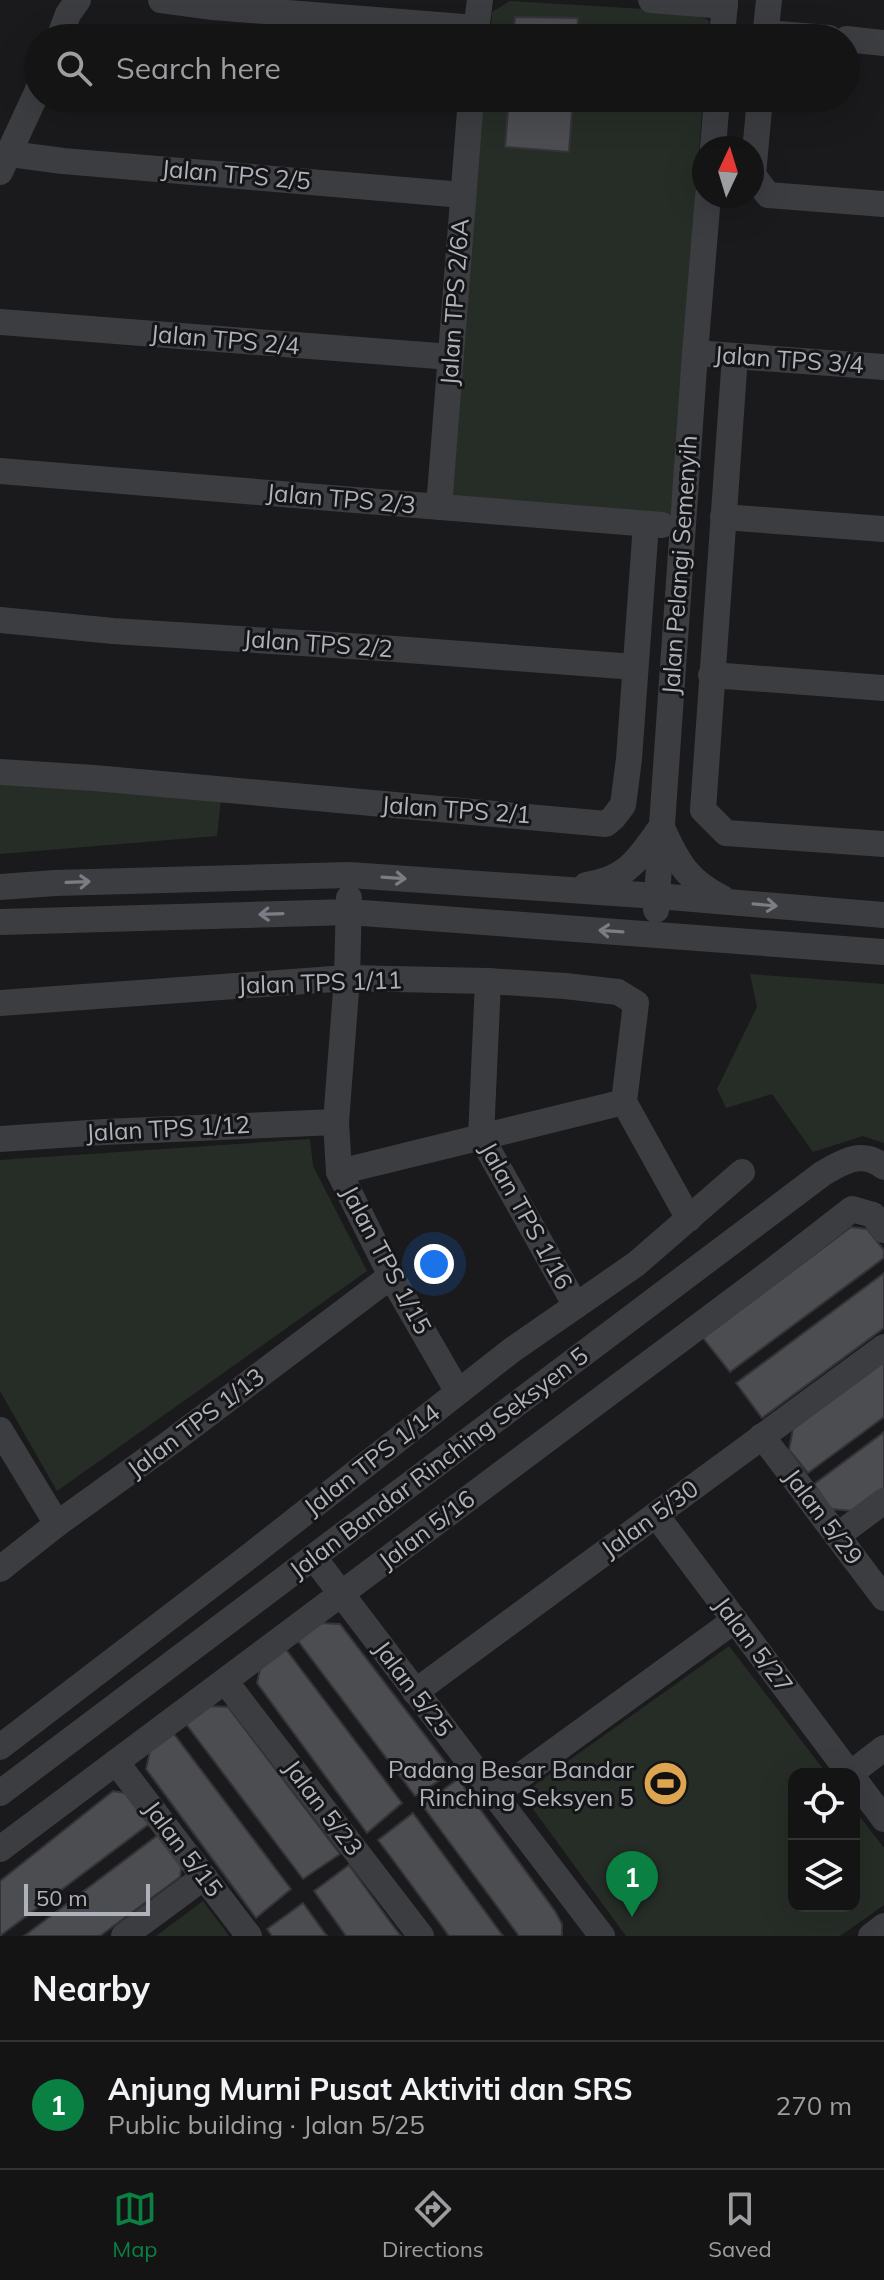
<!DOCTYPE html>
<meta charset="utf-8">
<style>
:root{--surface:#141415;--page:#212122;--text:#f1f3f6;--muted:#9d9ea0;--line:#333334;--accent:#0b8043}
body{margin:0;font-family:Mulish,sans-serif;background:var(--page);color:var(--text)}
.controls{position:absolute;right:24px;bottom:24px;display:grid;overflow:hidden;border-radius:16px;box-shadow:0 8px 32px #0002}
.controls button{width:72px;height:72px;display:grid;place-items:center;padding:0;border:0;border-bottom:2px solid var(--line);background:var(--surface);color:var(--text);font:40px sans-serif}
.compass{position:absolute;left:692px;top:136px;width:72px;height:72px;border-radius:50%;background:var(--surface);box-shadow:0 8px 32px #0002;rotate:4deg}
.scale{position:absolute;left:24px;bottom:20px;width:126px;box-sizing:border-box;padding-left:8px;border:4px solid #aeb2ba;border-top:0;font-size:22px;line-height:28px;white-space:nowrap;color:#aeb2ba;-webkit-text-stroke:6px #151517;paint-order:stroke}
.you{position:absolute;left:434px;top:1264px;width:28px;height:28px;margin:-20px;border:6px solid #fff;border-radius:50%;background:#1a73e8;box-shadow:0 0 0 12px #1a73e833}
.badge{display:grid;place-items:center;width:52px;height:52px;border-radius:50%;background:var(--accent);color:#fff;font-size:26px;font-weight:700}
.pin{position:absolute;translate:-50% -66px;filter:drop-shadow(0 2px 4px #0008)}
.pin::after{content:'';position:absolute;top:42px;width:28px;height:24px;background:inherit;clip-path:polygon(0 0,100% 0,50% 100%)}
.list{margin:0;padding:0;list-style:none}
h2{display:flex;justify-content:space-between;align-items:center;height:104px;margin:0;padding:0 32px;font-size:34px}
h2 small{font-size:26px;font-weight:400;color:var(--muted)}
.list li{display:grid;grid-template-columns:52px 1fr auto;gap:24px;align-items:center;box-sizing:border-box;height:128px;padding:0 32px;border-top:2px solid var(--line)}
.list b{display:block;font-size:30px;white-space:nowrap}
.list p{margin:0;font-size:26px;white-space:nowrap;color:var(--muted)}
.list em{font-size:26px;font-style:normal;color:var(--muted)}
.icon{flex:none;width:44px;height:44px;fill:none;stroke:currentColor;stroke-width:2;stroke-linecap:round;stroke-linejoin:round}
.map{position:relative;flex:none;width:884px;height:1936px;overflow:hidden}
.search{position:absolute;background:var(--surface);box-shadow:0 8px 32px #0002;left:24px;right:24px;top:24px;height:88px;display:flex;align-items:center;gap:20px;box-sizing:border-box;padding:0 28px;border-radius:44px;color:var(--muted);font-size:30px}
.sheet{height:232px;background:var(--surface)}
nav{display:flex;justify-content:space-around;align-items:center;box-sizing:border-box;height:112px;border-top:2px solid var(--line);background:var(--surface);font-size:22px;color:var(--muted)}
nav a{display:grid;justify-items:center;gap:4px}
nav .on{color:var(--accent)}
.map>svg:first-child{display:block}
.green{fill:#262d27}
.building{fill:#4c4d51;stroke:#343438;stroke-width:2}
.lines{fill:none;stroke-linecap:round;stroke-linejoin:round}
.minor{stroke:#3b3d40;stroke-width:26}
.oneway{stroke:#7a7d83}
.labels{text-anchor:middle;stroke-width:6;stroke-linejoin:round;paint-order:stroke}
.street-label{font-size:24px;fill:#aeb2ba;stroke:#151517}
.poi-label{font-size:24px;fill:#aeb2ba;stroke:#151517;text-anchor:end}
</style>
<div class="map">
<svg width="884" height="1936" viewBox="0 0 884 1936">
<rect width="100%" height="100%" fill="#1a1a1c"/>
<g class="green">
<path d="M510 1 695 12 709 21 708 38H490L492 12Z"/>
<path d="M484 98H703L673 516 446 502Z"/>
<path d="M0 782 221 799 217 836 0 854Z"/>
<path d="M750 974 884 984V1143L863 1136 813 1152 772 1094 726 1108 717 1089 757 1007Z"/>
<path d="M310 1139 313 1166 367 1271 57 1491 0 1391V1160Z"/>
<path d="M729 1646 827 1774H794V1906H854V1809L884 1848V1905L840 1936H626L522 1794Z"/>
<path d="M203 1901 229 1936H156Z"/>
</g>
<g class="building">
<path d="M515 17 578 18 577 38H513Z"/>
<path d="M509 98H573L569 152 505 147Z"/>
<path d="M851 1227 867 1229 884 1250V1258L730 1372 703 1338Z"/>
<path d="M884 1273V1328L762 1418 736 1383Z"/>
<path d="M884 1362V1417L808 1473 789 1450 793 1429Z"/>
<path d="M884 1432V1488L853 1511 831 1509 814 1484Z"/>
<path d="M321 1623 340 1624 453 1772 415 1796 298 1641Z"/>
<path d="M285 1648 402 1803 367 1833 257 1683 261 1665Z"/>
<path d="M209 1706 228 1707 340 1854 303 1879 186 1724Z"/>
<path d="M174 1734 291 1889 256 1918 146 1769 150 1751Z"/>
<path d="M458 1779 555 1911 562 1924V1936H519L422 1805Z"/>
<path d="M113 1791 125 1793 149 1824 0 1936V1881Z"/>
<path d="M413 1813 503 1936H449L393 1860 378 1840Z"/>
<path d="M158 1835 182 1865 180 1877 100 1936H24Z"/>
<path d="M349 1865 391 1923 401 1936H346L314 1891Z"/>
<path d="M303 1903 327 1936H272L267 1929Z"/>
</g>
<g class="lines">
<g class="minor">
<path d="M161 0 213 7 476 28"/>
<path d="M651 0 725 6"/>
<path d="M766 33 829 38"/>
<path d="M59 38 68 14 78 0"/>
<path d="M475 38 480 0"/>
<path d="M722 38 725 0"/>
<path d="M765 38 769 0"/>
<path d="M846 39 884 43"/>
<path d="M760 98 753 175 768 195 884 204"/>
<path d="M713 148 717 98"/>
<path d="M10 154 63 161 463 195"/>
<path d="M0 172 38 90"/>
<path d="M0 322 451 357"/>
<path d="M695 353 884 367"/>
<path d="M735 356 703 810 726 833 884 844"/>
<path d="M0 471 662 525"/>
<path d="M439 507 471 98"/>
<path d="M723 517 884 529"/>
<path d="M0 620 113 631 381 648 635 667"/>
<path d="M711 675 884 688"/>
<path d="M0 772 94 778 606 824 613 818 623 805 629 759 646 524"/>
<path d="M663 830C678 863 688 881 722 898"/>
<path d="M586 885C629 878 638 859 662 826"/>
<path d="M0 887 55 883 349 875 657 896 884 915"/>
<path d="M349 898 347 978 336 1122 339 1172 391 1276 458 1392"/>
<path d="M656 910 695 353 708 196"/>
<path d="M0 922 349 912 884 952"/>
<path d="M488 981 481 1137 576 1306"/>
<path d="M0 1003 347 978 488 981 565 986 618 992 636 1003 624 1102 689 1219"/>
<path d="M0 1139 104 1132 336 1122"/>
<path d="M339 1172 624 1102"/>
<path d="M0 1430 57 1524"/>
<path d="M762 1436 884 1598"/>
<path d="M656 1515 850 1774"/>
<path d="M837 1536 884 1501"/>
<path d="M314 1558 602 1936"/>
<path d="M0 1569 57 1524 171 1442 391 1276"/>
<path d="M225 1681 421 1936"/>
<path d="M415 1692 884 1347"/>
<path d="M0 1747 251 1555 512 1350 636 1264 742 1172"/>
<path d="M116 1762 249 1936"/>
<path d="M850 1774 884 1748"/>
<path d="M854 1779 884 1819"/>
<path d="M0 1793 822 1174C842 1162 862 1149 884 1167"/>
<path d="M494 1795 735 1620"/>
<path d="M0 1849 767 1275 852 1209 873 1215 884 1230"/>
<path d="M124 1936 204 1877"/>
<path d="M871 1936 884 1926"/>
</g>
</g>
<defs><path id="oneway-shaft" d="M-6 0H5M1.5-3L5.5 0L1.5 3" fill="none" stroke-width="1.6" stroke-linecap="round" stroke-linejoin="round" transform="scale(2)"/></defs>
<g class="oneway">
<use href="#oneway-shaft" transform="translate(394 878) rotate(4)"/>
<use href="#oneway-shaft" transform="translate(78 882) rotate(-2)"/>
<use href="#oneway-shaft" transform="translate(765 905) rotate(5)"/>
<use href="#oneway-shaft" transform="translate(271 914) rotate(178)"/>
<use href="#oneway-shaft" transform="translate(611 931) rotate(-176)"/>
</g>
<defs>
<symbol id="stadium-disc" viewBox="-11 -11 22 22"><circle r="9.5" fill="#dea550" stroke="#151517"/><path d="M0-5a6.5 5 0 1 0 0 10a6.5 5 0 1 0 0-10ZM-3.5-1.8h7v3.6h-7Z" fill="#111"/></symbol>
</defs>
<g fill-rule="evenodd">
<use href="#stadium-disc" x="640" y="1758" width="51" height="51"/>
</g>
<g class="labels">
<g class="street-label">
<text transform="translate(236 175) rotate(5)" y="8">Jalan TPS 2/5</text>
<text transform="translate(455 302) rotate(-86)" y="8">Jalan TPS 2/6A</text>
<text transform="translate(225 340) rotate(5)" y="8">Jalan TPS 2/4</text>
<text transform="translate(789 360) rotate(4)" y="8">Jalan TPS 3/4</text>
<text transform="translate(341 499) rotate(5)" y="8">Jalan TPS 2/3</text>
<text transform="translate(680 565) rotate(-86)" y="8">Jalan Pelangi Semenyih</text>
<text transform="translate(318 644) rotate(4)" y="8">Jalan TPS 2/2</text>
<text transform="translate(456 810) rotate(4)" y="8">Jalan TPS 2/1</text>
<text transform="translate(320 983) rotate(-2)" y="8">Jalan TPS 1/11</text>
<text transform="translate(168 1129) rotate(-3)" y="8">Jalan TPS 1/12</text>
<text transform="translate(526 1216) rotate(61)" y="8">Jalan TPS 1/16</text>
<text transform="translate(386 1260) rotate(62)" y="8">Jalan TPS 1/15</text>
<text transform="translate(196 1423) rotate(-37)" y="8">Jalan TPS 1/13</text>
<text transform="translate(372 1460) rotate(-38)" y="8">Jalan TPS 1/14</text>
<text transform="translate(439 1463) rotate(-37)" y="8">Jalan Bandar Rinching Seksyen 5</text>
<text transform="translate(823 1517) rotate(53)" y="8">Jalan 5/29</text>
<text transform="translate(650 1519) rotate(-36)" y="8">Jalan 5/30</text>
<text transform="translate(427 1530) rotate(-37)" y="8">Jalan 5/16</text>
<text transform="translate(753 1645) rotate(53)" y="8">Jalan 5/27</text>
<text transform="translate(413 1689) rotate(53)" y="8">Jalan 5/25</text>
<text transform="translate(323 1808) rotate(53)" y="8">Jalan 5/23</text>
<text transform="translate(183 1849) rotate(53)" y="8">Jalan 5/15</text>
</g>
<g class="poi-label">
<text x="634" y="1778">Padang Besar Bandar<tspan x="634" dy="28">Rinching Seksyen 5</tspan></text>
</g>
</g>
</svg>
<div class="controls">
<button><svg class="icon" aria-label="locate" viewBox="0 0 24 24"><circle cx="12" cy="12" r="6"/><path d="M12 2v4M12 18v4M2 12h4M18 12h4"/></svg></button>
<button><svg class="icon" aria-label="layers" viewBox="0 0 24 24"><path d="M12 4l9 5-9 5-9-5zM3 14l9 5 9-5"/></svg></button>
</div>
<svg class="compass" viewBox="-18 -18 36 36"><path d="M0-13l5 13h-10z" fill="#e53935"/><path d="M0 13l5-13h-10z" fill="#9d9ea0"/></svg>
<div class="scale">50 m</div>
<div class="you"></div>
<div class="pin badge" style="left:632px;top:1917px">1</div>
<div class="search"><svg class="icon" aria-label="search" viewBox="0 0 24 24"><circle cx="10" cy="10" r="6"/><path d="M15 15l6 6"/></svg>Search here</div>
</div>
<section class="sheet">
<h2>Nearby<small></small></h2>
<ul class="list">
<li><span class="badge">1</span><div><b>Anjung Murni Pusat Aktiviti dan SRS</b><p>Public building · Jalan 5/25</p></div><em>270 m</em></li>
</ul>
</section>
<nav>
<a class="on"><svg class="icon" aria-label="map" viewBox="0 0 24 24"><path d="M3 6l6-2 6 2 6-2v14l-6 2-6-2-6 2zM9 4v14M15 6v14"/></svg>Map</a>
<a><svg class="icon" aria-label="directions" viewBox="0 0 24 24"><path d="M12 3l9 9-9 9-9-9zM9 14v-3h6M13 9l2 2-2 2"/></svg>Directions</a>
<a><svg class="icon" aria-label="saved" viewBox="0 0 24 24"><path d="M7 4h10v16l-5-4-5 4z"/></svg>Saved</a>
</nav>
